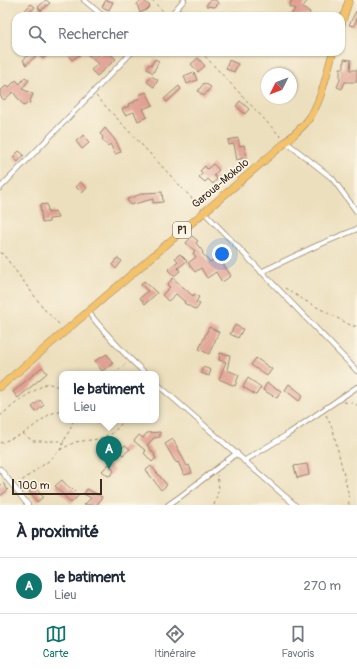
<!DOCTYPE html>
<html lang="fr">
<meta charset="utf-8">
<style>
:root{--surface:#fff;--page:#f2f2f3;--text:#1f2937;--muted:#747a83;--line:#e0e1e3;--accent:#0f766e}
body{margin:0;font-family:Pangolin,sans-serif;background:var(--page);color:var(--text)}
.compass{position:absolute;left:261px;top:68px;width:36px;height:36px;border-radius:50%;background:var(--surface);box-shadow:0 1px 3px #0004;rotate:228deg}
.scale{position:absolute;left:12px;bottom:10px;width:90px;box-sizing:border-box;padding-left:4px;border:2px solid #3b2a1e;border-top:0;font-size:11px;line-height:14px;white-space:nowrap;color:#3b2a1e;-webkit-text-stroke:3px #fcf5e5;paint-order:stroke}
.you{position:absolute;left:222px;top:254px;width:14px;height:14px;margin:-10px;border:3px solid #fff;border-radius:50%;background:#1a73e8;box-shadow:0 0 0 6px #1a73e833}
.badge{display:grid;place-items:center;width:26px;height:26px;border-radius:50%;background:var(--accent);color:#fff;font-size:13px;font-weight:700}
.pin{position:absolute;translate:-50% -33px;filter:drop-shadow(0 1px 2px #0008)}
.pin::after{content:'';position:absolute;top:21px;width:14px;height:12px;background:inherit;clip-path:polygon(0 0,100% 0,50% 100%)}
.popup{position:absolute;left:59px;top:371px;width:100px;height:52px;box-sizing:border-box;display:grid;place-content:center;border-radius:8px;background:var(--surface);filter:drop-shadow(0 1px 3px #0005);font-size:13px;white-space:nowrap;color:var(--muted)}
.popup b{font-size:15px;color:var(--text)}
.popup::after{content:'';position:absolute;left:50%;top:100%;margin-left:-8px;border:8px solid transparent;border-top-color:var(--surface)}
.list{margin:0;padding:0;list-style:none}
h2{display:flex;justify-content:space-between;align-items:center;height:52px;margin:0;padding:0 16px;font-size:17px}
h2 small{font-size:13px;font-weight:400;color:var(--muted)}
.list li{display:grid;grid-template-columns:26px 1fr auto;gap:12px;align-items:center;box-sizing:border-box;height:56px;padding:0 16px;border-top:1px solid var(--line)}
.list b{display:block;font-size:15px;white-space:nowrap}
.list p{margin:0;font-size:13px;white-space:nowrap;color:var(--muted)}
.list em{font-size:13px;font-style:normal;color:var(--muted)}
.icon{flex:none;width:22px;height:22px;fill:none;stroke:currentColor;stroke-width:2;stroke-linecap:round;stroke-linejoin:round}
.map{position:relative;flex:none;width:357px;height:505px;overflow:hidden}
.search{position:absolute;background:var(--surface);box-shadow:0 1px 3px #0004;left:12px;right:12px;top:12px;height:44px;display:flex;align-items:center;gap:10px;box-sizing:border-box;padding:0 14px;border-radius:12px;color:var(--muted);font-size:15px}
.sheet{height:108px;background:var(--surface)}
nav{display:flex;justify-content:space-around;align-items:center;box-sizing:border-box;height:56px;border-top:1px solid var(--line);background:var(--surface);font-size:11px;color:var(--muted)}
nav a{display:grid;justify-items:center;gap:2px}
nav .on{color:var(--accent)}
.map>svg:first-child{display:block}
.building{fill:#e1a093}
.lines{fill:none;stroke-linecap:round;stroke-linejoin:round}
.street-casing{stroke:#94846e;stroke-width:6}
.primary-casing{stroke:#94846e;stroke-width:8}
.path{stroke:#94846e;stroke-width:1;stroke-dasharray:3 3;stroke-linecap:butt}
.street{stroke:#fff;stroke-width:4.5}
.primary{stroke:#f3c26a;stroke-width:7}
.labels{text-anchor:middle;stroke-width:3.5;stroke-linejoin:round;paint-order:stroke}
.shield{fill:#fcf5e5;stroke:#75675a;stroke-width:1}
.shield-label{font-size:10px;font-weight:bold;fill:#3b2a1e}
.street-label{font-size:11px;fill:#3b2a1e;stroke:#fcf5e5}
</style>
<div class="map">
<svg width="357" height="505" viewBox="0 0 357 505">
<rect width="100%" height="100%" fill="#fcf5e5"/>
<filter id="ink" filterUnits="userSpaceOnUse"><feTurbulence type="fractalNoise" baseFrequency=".025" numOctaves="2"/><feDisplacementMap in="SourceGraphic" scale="8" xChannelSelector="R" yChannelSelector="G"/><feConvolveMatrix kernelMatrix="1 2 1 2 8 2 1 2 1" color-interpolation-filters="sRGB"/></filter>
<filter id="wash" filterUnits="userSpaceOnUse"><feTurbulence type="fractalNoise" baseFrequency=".012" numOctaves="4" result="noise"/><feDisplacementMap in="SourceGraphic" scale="16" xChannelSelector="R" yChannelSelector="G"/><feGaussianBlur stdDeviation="0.9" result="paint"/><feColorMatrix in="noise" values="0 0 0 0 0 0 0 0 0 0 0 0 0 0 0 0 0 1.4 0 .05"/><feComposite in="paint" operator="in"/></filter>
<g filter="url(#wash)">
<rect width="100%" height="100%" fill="#ecdfbd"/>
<g id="blocks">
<g class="building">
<path d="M46 0 50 3 41 11 38 7Z"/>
<path d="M106 0 113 2 109 10 102 7Z"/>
<path d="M143 0 150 6 146 10 140 13 137 4Z"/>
<path d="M210 0H215L219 3 215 7 206 6Z"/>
<path d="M292 0H308L302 8 310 12 309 16H290L295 9 289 7Z"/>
<path d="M31 4 35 7 27 16H19Z"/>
<path d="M356 11 357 12V19L354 26 349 25Z"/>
<path d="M32 52H50L43 59 38 54 26 65 23 60Z"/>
<path d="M72 52H83L72 60 68 55Z"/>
<path d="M85 52H94L98 56 102 52H108L116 59 97 76 91 70 98 64Z"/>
<path d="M198 58 205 66 198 72 191 64Z"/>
<path d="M155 59 159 61 153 73 147 69 149 64 151 65Z"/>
<path d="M344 59 351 60 350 70H357V82H345L342 89 337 87 340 80V68H344Z"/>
<path d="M229 60 238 64 234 72 226 69Z"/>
<path d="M194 72 197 80 187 84 184 76Z"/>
<path d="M151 76 158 80 154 87 147 82Z"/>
<path d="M25 77 29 80 22 89 33 94 29 104 28 103 24 106 13 92 4 100 0 96V91L6 86 8 88 16 80 20 84Z"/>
<path d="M204 83 211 87 204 96 198 91Z"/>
<path d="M179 86 181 89 167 102 164 99Z"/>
<path d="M146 92 153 105 143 109 147 117 138 121 134 112 125 115 122 109 129 106 128 104 135 102 134 101 140 98 139 95Z"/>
<path d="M240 101 249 109 245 114 236 106Z"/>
<path d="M105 128 116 141 121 152 115 154 110 144 108 146 102 139 103 137 100 134Z"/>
<path d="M84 135 89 143 82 149 76 141Z"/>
<path d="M238 138 240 146 244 145 247 157 237 160 234 144 229 145 228 140Z"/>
<path d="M19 151 24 155 18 162 13 157Z"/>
<path d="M213 164 219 170 214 175 217 179 213 184 208 179 205 182 199 177 203 173 200 171 205 166 207 169Z"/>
<path d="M80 182 87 188 82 193 76 187Z"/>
<path d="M162 192 163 202 153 203V199L130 205 127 199 144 193Z"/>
<path d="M47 204 48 213 55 211 58 218 49 219V222L42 223 40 205Z"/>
<path d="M192 236 198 241 196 243 203 252 202 253 210 262 220 255 224 261 222 262 231 276 222 282 216 272 207 278 201 268 195 272 188 263 196 257 193 253 195 251 186 243Z"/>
<path d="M180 254 187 261 178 268 180 271 174 276 168 270 178 261 175 258Z"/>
<path d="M117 258 122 261 116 269 112 265Z"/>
<path d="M173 278 193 296 194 294 199 297 196 302 200 304 196 310 184 303 185 302 176 294 168 301 162 295 170 287 167 285Z"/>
<path d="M144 281 157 293 145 304 140 298 148 291 141 285Z"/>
<path d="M235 325 243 329 238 338 230 334Z"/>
<path d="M209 327 219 332 209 354 199 349Z"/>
<path d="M220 353 230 355 227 370 239 375 235 386 219 379 226 362 219 360Z"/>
<path d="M107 354 113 364 102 371 95 361Z"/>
<path d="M256 358 272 369 267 376 251 365Z"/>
<path d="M42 367 47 373 18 398 13 392Z"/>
<path d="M203 367 211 370 209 376 201 373Z"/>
<path d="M248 378 261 387 256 395 243 387Z"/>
<path d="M267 383 281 391 277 398 263 390Z"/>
<path d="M289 384 303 395 299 401 285 390Z"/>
<path d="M40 400 44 405 36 412 32 407Z"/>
<path d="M160 432V437L154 438 147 445 155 455 154 456 156 458 152 462 144 453 146 451 134 441 139 435 143 438 147 433Z"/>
<path d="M173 439 187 466 189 465 192 473 184 475 178 462 177 463 175 461 165 444Z"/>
<path d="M125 445 130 449 123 455 119 451Z"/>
<path d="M109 464 114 471 111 475 108 476 102 471Z"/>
<path d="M307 464 309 475 297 478 294 466Z"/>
<path d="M151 466 167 485 161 490 146 470Z"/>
<path d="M62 480 70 489 72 488 79 495 71 503 55 486Z"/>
<path d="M3 483 8 490 0 496V486Z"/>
<path d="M35 487 43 497 37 502 29 491Z"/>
<path d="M87 489 102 497 97 505H84L91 498 84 494Z"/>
</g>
</g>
</g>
<g filter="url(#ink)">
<use href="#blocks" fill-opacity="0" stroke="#94846e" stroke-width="1"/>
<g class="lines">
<defs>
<g id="street">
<path d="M84 0 103 16"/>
<path d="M170 16 184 0"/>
<path d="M286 142 332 178 357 212"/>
<path d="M0 188 132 52"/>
<path d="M203 211 357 371"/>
<path d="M261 272 316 246 357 229"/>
<path d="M88 312C106 334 125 355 146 374"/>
<path d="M156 383 295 505"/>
<path d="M244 461 285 436 357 387"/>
<path d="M0 469 28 505"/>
<path d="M168 505 181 496 237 453"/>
</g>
<g id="primary">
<path d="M341 25 349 0"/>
<path d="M0 387 286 142C293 135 302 128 308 120 322 101 326 74 333 52"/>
</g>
</defs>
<use href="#street" class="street-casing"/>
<use href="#primary" class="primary-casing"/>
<g class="path">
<path d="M152 0 166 14"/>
<path d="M201 52 281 137"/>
<path d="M96 96 199 206"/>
<path d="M0 253 3 254 45 310 61 326"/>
<path d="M285 288 302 299 352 326H357"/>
<path d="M114 374 127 363"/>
<path d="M344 402 352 403 357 405"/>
<path d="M326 415 333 430 348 492 349 505"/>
<path d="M0 416 21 399 47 383 62 388"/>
<path d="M23 434 33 441H64"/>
<path d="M0 443 23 434 50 414 62 410"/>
<path d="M60 450 75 442 98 439 113 433 122 423 127 420"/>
<path d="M19 485 20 482 50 460 60 450 74 420"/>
<path d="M214 505 219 489 217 475"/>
</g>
<use href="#street" class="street"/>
<use href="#primary" class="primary"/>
</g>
</g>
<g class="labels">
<rect class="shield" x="173" y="222" width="18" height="16" rx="3"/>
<g class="shield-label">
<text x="182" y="234">P1</text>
</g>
<g class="street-label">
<text transform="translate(220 183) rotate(-40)" y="4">Garoua-Mokolo</text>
</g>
</g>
</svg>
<svg class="compass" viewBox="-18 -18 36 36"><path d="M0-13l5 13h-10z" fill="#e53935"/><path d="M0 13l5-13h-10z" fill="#747a83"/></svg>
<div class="scale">100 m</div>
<div class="you"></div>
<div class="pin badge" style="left:109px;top:469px">A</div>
<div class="popup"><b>le batiment</b>Lieu</div>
<div class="search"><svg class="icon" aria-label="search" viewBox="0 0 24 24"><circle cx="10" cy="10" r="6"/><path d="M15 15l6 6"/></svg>Rechercher</div>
</div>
<section class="sheet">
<h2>À proximité<small></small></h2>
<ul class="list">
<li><span class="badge">A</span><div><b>le batiment</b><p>Lieu</p></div><em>270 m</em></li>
</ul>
</section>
<nav>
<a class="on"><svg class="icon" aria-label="map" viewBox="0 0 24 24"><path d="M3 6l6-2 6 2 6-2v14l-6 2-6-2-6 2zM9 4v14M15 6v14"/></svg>Carte</a>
<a><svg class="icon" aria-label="directions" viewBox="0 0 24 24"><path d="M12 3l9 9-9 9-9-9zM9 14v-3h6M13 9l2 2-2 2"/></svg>Itinéraire</a>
<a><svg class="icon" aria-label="saved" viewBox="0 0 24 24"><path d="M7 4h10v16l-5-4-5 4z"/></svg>Favoris</a>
</nav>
